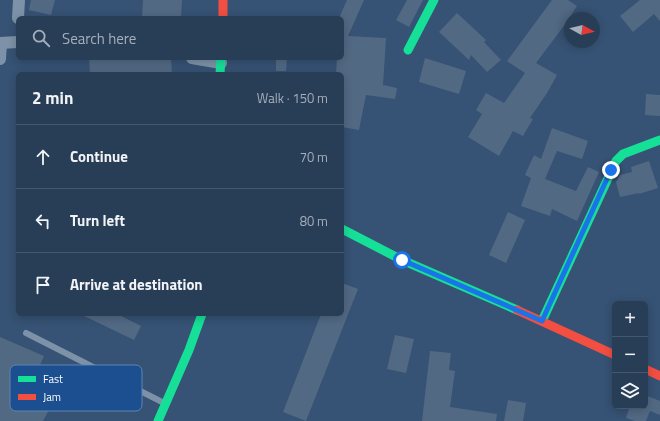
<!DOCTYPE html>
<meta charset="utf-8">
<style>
:root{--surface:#283e57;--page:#344961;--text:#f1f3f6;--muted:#a5aeba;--line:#44576d}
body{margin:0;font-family:"Titillium Web",sans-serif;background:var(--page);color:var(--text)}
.controls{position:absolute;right:12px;bottom:12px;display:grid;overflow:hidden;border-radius:6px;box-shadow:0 2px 10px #0003}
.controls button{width:36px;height:36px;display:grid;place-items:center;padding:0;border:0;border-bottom:1px solid var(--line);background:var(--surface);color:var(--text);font:20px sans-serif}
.compass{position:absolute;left:564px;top:12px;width:36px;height:36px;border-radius:50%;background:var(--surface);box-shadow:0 2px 10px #0003;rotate:98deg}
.stop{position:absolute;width:12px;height:12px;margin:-9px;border:3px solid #1a73e8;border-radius:50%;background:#fff}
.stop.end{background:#1a73e8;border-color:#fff;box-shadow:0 1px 4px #0008}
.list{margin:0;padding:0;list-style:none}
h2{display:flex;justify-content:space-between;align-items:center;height:52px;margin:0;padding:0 16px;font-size:17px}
h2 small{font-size:13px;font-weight:400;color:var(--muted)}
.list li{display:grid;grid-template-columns:26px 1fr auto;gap:12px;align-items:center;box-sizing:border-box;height:64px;padding:0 16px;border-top:1px solid var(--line)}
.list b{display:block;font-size:15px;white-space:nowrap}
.list em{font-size:13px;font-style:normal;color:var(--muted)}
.icon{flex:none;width:22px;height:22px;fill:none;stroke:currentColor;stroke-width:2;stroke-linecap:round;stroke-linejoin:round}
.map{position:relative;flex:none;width:660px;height:421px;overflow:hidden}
.search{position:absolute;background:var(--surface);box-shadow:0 2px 10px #0003;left:16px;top:16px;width:328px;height:44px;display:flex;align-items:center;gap:10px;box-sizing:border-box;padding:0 14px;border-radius:6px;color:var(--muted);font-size:15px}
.panel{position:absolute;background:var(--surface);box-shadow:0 2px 10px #0003;left:16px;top:72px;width:328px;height:244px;border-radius:6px}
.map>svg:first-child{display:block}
.building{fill:#526984}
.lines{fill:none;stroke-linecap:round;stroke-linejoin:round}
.lane{stroke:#7d92a8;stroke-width:6}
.street{stroke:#7d92a8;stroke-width:12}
.fast{stroke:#16e098;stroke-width:9}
.jam{stroke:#f24e42;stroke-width:9}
.route{stroke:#1a73e8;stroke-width:5}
.key{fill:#1b4f8f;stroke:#5f84b1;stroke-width:1}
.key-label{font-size:11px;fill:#fff}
</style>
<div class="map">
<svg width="660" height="421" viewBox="0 0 660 421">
<rect width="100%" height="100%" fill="#365274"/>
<g class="building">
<path d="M31 0H55L51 15 29 10Z"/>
<path d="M143 0H182L181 18H142Z"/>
<path d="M347 0H364L348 36 386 38 383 85 397 88 395 99 366 95 359 130 342 127V74H336L337 58H342V18H339Z"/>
<path d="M407 0H423L409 27 396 20Z"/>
<path d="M552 0H568L577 6 566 23 536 63 557 75 547 93 530 118 533 119 523 136 513 131 499 156 468 137 482 114 476 110 486 93 504 103 525 73 507 61Z"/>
<path d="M640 0H660V21L654 14 633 32 620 16Z"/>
<path d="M457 13 486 40 484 42 501 60 487 72 471 55 469 60 439 32Z"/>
<path d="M89 58H122V60L171 58 172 74H90Z"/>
<path d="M276 58H287L286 71H276Z"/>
<path d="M425 58 466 71 459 94 419 82Z"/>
<path d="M646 94 660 95V116L645 115Z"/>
<path d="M552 128 588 141 582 159 557 151 545 179 576 191 588 167 599 172 577 221 552 209 550 216 521 206 531 178 525 175 534 155 541 159Z"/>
<path d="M649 161 658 188 639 194V193L620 197 616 182 620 175 632 172 631 167Z"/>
<path d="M508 212 525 220 506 263 489 255Z"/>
<path d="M342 283 358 289 306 421 283 412 321 314H342Z"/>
<path d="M80 314H117L141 326 134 340Z"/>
<path d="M395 335 414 339 406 373 387 369Z"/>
<path d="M0 337 44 356 28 393 51 406 43 421H0Z"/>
<path d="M430 351 451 353 449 370 455 371 450 407 497 414 496 421H422Z"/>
<path d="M645 395 660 401V415L650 411 646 421H635L626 418 630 406H645Z"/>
<path d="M508 400 526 403 523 421H504Z"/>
</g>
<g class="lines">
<path class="lane" d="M26 333 164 403"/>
<g class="street">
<path d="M18 18 19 0"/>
<path d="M0 43 18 42"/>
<path d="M192 58 221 63"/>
<path d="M0 59 1 43"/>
</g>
<g class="fast">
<path d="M408 50 434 0"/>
<path d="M220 74 221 58"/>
<path d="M342 229 402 260 517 310"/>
<path d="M542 321 616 161 623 154 660 140"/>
<path d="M158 421 189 350 202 314"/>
</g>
<g class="jam">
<path d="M223 0V18"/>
<path d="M517 310 615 355"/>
<path d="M645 369 660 376"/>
</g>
</g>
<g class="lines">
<path class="route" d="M402 260 542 321 611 170"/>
</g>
<rect x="10" y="365" width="132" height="46" rx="6" class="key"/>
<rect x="18" y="376" width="18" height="6" fill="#16e098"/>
<rect x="18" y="394" width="18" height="6" fill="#f24e42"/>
<g class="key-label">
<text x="43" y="383">Fast</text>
<text x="43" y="401">Jam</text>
</g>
</svg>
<div class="controls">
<button>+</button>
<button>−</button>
<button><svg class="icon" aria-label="layers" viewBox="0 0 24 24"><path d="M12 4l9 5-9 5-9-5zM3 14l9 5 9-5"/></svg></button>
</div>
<svg class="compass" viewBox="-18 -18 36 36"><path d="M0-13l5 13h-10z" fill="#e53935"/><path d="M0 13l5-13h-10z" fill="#a5aeba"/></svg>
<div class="stop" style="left:402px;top:260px"></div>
<div class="stop end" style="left:611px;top:170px"></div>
<div class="search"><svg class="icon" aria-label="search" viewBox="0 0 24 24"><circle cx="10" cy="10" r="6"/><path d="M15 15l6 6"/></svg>Search here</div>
<section class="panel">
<h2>2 min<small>Walk · 150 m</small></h2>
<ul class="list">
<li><svg class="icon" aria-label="ahead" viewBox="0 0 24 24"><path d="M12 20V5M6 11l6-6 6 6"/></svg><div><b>Continue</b></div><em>70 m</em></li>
<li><svg class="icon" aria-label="left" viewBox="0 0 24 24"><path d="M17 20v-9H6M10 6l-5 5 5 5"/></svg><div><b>Turn left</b></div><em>80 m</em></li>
<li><svg class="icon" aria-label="arrive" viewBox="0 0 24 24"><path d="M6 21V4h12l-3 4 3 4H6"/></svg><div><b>Arrive at destination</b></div></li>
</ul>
</section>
</div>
